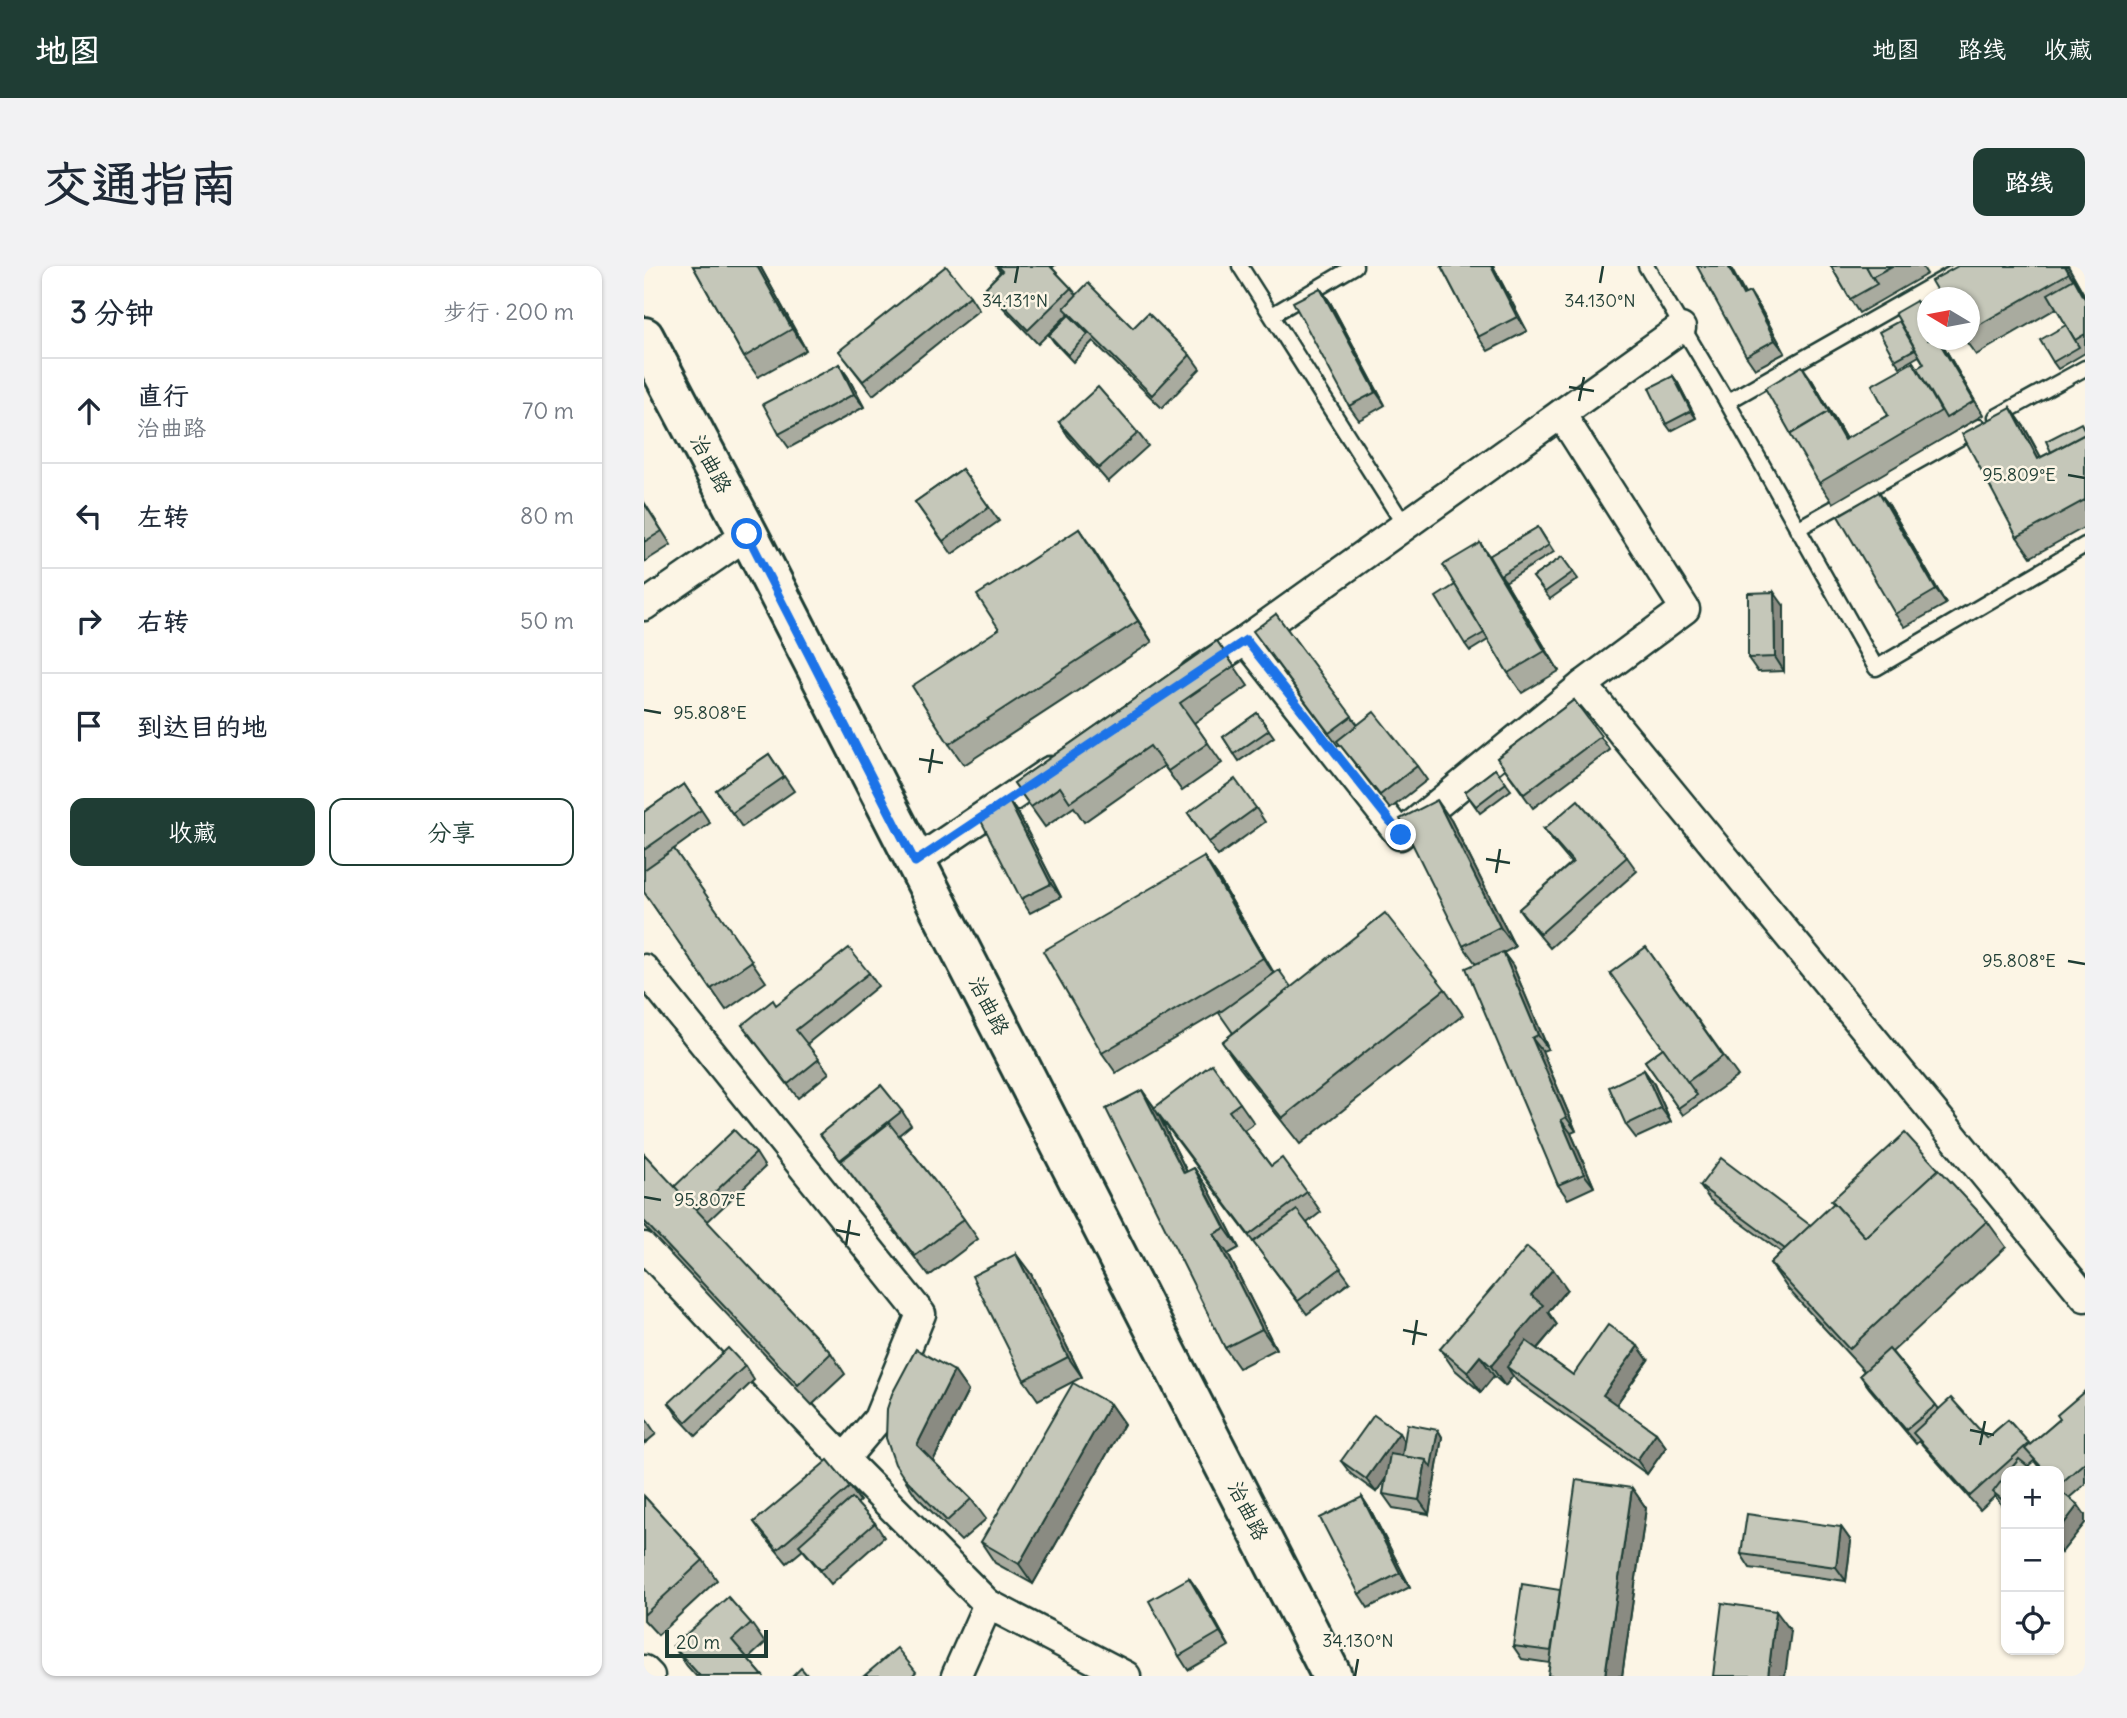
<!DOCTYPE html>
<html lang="zh">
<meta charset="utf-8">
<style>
:root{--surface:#fff;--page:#f2f2f3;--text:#1f2937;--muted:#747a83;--line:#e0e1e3;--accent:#1f3d34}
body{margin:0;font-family:Delius,"LXGW WenKai TC",sans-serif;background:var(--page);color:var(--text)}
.controls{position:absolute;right:21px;bottom:21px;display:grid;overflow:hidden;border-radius:14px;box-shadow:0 2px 5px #0004}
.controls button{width:63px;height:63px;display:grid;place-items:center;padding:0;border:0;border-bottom:2px solid var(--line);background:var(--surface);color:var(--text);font:35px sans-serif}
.compass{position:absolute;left:1273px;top:21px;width:63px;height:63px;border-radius:50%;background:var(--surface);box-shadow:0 2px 5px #0004;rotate:280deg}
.scale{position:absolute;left:21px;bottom:18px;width:103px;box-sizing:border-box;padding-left:7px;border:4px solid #1f3d34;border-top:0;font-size:19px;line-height:24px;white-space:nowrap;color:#1f3d34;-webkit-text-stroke:5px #fcf5e5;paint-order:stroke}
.stop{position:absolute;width:21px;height:21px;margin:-16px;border:5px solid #1a73e8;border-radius:50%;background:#fff}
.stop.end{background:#1a73e8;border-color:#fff;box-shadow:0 2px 7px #0008}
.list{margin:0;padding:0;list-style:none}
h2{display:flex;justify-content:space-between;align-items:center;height:91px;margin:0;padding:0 28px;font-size:30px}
h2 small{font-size:23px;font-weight:400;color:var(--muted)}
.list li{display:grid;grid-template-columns:46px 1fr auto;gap:21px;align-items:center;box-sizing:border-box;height:105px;padding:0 28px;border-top:2px solid var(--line)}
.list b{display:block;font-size:26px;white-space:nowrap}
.list p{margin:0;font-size:23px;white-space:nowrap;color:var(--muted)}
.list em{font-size:23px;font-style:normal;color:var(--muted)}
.actions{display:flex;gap:14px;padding:21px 28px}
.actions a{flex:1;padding:16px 0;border:2px solid var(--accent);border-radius:14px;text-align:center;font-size:24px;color:var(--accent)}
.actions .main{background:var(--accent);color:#fff}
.icon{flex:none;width:38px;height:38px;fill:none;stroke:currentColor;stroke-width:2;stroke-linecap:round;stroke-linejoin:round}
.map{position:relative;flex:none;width:1441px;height:1410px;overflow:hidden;border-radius:14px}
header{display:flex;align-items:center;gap:42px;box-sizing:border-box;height:98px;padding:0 35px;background:var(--accent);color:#fff}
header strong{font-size:33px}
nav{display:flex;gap:38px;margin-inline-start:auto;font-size:24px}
.intro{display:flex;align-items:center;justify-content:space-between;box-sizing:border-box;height:168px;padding:0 42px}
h1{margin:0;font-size:49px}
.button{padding:18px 32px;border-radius:14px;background:var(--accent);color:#fff;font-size:24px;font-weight:700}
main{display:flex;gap:42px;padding:0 42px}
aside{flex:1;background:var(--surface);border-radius:14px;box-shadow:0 2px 5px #0004}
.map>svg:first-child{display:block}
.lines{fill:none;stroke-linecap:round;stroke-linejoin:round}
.service-casing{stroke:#1f3d34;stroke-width:19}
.minor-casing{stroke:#1f3d34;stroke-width:33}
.secondary-casing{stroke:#1f3d34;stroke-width:44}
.service{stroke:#fcf5e5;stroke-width:14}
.minor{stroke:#fcf5e5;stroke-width:28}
.secondary{stroke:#fcf5e5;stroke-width:38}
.wall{fill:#a9ab9f;stroke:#1f3d34;stroke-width:2}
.shaded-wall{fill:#8a8b82;stroke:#1f3d34;stroke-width:2}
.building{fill:#c5c7b9;stroke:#1f3d34;stroke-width:2}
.route{stroke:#1a73e8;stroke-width:9}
.ticks{fill:none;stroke:#1f3d34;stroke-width:2.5}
.labels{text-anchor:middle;stroke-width:5;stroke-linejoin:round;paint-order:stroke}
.street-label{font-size:21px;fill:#1f3d34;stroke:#fcf5e5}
.ticks-label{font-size:18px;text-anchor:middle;fill:#1f3d34;stroke:#fcf5e5;stroke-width:5;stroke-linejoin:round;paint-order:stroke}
</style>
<header>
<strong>地图</strong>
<nav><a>地图</a><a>路线</a><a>收藏</a></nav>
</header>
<div class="intro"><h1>交通指南</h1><a class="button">路线</a></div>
<main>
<aside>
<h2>3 分钟<small>步行 · 200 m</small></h2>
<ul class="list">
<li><svg class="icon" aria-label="ahead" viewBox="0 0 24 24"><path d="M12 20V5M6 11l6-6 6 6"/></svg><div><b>直行</b><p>治曲路</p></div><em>70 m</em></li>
<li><svg class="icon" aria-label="left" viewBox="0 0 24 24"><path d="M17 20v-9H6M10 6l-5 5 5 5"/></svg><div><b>左转</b></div><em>80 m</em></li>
<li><svg class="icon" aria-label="right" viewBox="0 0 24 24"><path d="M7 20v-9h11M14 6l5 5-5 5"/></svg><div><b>右转</b></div><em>50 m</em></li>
<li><svg class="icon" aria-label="arrive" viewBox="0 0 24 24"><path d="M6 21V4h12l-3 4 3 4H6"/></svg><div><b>到达目的地</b></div></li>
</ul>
<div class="actions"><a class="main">收藏</a><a>分享</a></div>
</aside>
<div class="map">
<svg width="1441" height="1410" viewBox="0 0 1441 1410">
<rect width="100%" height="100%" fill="#fcf5e5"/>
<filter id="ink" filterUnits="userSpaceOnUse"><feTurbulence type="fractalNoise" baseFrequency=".0143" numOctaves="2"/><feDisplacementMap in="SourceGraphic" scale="14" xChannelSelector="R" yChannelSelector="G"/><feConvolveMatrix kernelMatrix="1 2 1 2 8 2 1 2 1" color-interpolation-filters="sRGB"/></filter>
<g filter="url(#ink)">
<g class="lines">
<defs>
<g id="service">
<path d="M596 0 761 260"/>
<path d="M1002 0 1083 136 1232 402 1441 279"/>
<path d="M628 49 711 0"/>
<path d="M1083 136 1322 0"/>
<path d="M1352 151 1441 102"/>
<path d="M1153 263 1335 161"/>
</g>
<g id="minor">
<path d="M917 148 1041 343 939 419"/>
<path d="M0 340 104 268"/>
<path d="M604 372 1037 62"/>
<path d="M550 408 602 374 756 569 939 419 1441 1031"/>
<path d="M271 596 406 505"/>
<path d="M0 703 277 1048 234 1153 200 1193"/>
<path d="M0 981 200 1193 344 1338 482 1410"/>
<path d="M0 1404 6 1410"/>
<path d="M312 1410 344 1338"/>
</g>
<path id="secondary" d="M0 71 104 268 688 1410"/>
</defs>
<use href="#service" class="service-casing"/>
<use href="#minor" class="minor-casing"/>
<use href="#secondary" class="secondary-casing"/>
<use href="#service" class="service"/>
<use href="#minor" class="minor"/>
<use href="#secondary" class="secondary"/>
</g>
<g class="wall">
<path d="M49 0H116L162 84 114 111 100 91Z"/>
<path d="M352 0H410L408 2 427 22 433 29 489 62 546 89 556 103 518 142 449 75 429 96 410 76 405 69 425 49 424 48 394 78 352 34 342 21 356 6Z"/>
<path d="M797 0H849L883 65 844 85 834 71Z"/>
<path d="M1187 0H1278L1283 8 1215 47 1206 33Z"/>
<path d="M1424 0 1441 30V87L1414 103 1409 96 1422 59 1413 42 1332 89 1321 74H1326V32Z"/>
<path d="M676 22 686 36 741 139 715 154 705 140Z"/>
<path d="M1101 29 1115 40 1141 87 1111 103 1102 90Z"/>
<path d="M326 30 335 44 229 129 195 85Z"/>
<path d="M1272 35 1284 52V74H1296L1339 149 1189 237 1175 217 1168 114 1202 173 1244 149 1269 96 1273 102 1280 98 1275 90 1256 101 1251 94 1255 55Z"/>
<path d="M195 98 204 111 220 141 145 182 135 168Z"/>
<path d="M1029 110 1034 117 1052 152 1027 165 1022 158Z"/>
<path d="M1367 142 1381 162 1397 191 1407 186 1441 163V261L1387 291 1373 271Z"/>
<path d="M415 156 494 167 504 180 464 216 424 170Z"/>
<path d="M318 203 355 255 308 288 271 236Z"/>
<path d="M1235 226 1245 239 1302 338 1261 361 1251 348Z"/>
<path d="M0 236 27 279 0 296Z"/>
<path d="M894 261 910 286 861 316 860 313 915 405 878 427 864 407 844 374 826 385 821 378 836 277 845 290Z"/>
<path d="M435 263 508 376 320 499 305 478 355 363Z"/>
<path d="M918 291 934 313 906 333 889 311Z"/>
<path d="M1140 340V405L1114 406 1104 392Z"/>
<path d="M632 348 714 459 773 500 783 514 746 543 696 479 694 480 619 379Z"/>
<path d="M573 375 604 420 550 457 578 497 538 525 520 500 440 556 430 541 401 561 370 517Z"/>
<path d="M930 434 966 484 889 542 853 492Z"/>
<path d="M613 447 630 471 595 495 579 471Z"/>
<path d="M125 488 150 525 98 561 72 524Z"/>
<path d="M851 503 867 524 836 547 821 526Z"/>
<path d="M40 518 66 557 30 583 122 716 82 744 0 626V546Z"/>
<path d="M365 535 375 549 417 631 386 647 377 633Z"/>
<path d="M612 542 621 556 574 590 544 547Z"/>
<path d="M807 554 871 681 859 687 869 700 904 783 898 785 932 865 927 867 950 921 924 933 914 919 832 698 819 680Z"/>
<path d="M900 563 983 591 993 605 906 682 884 656 875 643 927 597 910 577Z"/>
<path d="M560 591 574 611 630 708 647 721 801 723 819 749 656 878 596 802 578 776 589 767 577 745 472 807 458 787Z"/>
<path d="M1002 681 1094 810 1039 849 1001 795 1019 782Z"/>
<path d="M225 707 234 720 163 778 185 807 154 832 98 759 132 739Z"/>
<path d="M1000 804 1010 818 1027 856 992 872 982 859Z"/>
<path d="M498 824 511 842 596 837 610 857 600 864 627 900 663 926 677 946 663 957 706 1016 663 1048 515 850 543 906 550 902 564 922 595 982 584 988 632 1083 595 1102 581 1082Z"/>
<path d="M258 845 267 859 255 869 320 953 334 973 285 1010 176 868Z"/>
<path d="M112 887 121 901 63 956 187 1087 201 1108 168 1139 0 960V888L30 921Z"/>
<path d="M1056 920 1167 959 1343 955 1362 981 1248 1086 1295 1143 1343 1172 1364 1154 1386 1179 1416 1153 1441 1125V1218L1425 1232 1434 1239 1441 1249V1257L1417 1287 1415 1285V1205H1398L1390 1195 1384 1200 1390 1205H1362V1243L1358 1240 1351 1230 1336 1244 1275 1175 1272 1178 1225 1122 1216 1109 1220 1105 1144 1023 1126 997 1137 986 1066 934Z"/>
<path d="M372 988 387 1008 438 1111 394 1134 380 1114Z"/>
<path d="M923 1023 904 1046 913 1059 893 1083 929 1109 1004 1094 972 1139 1012 1167 1022 1181 1003 1208 873 1115 869 1110 861 1120 850 1110 837 1126 810 1103 796 1083Z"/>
<path d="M101 1100 110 1114 52 1170 34 1151 25 1137Z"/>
<path d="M310 1105 324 1125 289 1195 327 1233 342 1253 317 1275 272 1230 258 1209Z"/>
<path d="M466 1138 480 1158 389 1318 351 1297 337 1276Z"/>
<path d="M0 1150 12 1168 0 1178Z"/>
<path d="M794 1164 798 1171 785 1248 749 1242 739 1228 742 1212 732 1226 707 1208 697 1195Z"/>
<path d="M206 1221 216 1235 213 1238 231 1257 240 1271 187 1318 159 1284 143 1297 120 1270 110 1256Z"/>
<path d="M988 1222 1002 1242 978 1410H904L906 1397 878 1393 869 1380 916 1324Z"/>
<path d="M0 1230 59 1294 73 1314 14 1369 0 1354Z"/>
<path d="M718 1231 727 1245 766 1321 724 1342 715 1328Z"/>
<path d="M1197 1261 1207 1275 1202 1315 1106 1302 1097 1288Z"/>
<path d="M545 1312 555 1326 585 1380 544 1404 535 1390Z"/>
<path d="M107 1357 121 1377 104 1393 119 1410H52L43 1400 29 1380Z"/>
</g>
<g class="shaded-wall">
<path d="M113 0H116L162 84 148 63Z"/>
<path d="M847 0H849L883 65 873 51Z"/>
<path d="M1084 0H1086L1109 43 1099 29Z"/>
<path d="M1421 0H1424L1439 27 1425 7Z"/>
<path d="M676 22 686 36 741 139 732 126Z"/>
<path d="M1106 26 1115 40 1141 87 1131 74Z"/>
<path d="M1294 74H1296L1339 149 1330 135Z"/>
<path d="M195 98 204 111 220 141 210 128Z"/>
<path d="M1158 100 1168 114 1214 194 1200 174Z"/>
<path d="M1029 110 1034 117 1052 152 1047 145Z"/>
<path d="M1367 142 1381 162 1408 213 1394 193Z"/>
<path d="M1235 226 1245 239 1302 338 1292 324Z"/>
<path d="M435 263 449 283 508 376 494 355Z"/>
<path d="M836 277 850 297 915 405 901 385Z"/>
<path d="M1130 326 1140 340V405L1131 391Z"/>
<path d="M793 534 807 554 871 681 856 661Z"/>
<path d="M365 535 375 549 417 631 407 618Z"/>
<path d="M560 591 574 611 633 712 619 692Z"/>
<path d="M859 686 869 700 904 783 894 769Z"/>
<path d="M888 772 898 785 932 865 922 851Z"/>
<path d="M1000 804 1010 818 1027 856 1017 842Z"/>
<path d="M498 824 512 844 554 928 540 907Z"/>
<path d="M917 854 927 867 950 921 940 908Z"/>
<path d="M550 902 564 922 595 982 581 962Z"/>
<path d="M570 968 584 988 632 1083 618 1063Z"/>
<path d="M372 988 387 1008 438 1111 424 1091Z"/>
<path d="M909 1003 923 1023 904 1046 913 1059 872 1107 863 1101 869 1110 861 1120 847 1100 887 1029Z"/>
<path d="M994 1080 1004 1094 969 1143 959 1129Z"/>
<path d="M836 1090 850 1110 837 1126 823 1106Z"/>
<path d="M310 1105 324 1125 287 1199 273 1179Z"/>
<path d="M466 1138 480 1158 389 1318 375 1298Z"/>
<path d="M794 1164 798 1171 785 1248 775 1234 782 1194Z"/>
<path d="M755 1167 764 1181 732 1226 722 1213Z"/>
<path d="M1012 1167 1022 1181 1003 1208 993 1194Z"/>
<path d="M988 1222 1002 1242 978 1410H961Z"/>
<path d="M718 1231 727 1245 766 1321 756 1307Z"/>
<path d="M1434 1239 1441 1249V1257L1417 1287 1415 1283V1264Z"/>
<path d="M1197 1261 1207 1275 1202 1315 1192 1301Z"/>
<path d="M545 1312 555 1326 585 1380 576 1366Z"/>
<path d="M1132 1345 1147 1365 1141 1410H1124Z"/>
</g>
<g class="building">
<path d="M49 0H113L148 63 100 91Z"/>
<path d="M302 0 326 30 219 115 195 85Z"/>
<path d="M353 0H406L427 22 384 64 342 21 358 5Z"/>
<path d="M797 0H847L873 51 834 71Z"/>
<path d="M1053 0H1084L1099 29 1106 26 1131 74 1102 90Z"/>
<path d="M1187 0H1222L1233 18 1206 33Z"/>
<path d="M1222 0H1248L1228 11Z"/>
<path d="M1314 0H1421L1425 7 1326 64V32H1297L1287 15Z"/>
<path d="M1430 13 1441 33V68L1431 74 1404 28Z"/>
<path d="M444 17 489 62 504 47 546 89 508 129 420 42Z"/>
<path d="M676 22 732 126 705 140 649 36Z"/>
<path d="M1272 35 1284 55V74H1294L1330 135 1302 152 1273 102 1280 98 1251 47Z"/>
<path d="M425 49 444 68 424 89 405 69Z"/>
<path d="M1255 55 1271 83 1251 94 1235 66Z"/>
<path d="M1422 59 1435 81 1409 96 1396 74Z"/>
<path d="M1269 96 1297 145 1175 217 1146 168 1184 146 1200 174 1244 149 1228 119Z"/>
<path d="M195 98 210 128 135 168 119 138Z"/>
<path d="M1158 100 1189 153 1184 146 1147 168 1121 122Z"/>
<path d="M1029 110 1047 145 1022 158 1005 122Z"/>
<path d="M454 121 494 167 455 202 415 156Z"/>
<path d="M1367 142 1394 193 1441 168V234L1373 271 1318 168Z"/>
<path d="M1437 157 1441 165V168L1407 186 1402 175Z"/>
<path d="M318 203 345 241 299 275 271 236Z"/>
<path d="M1235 226 1292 324 1251 348 1194 250Z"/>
<path d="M0 237 18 265 0 276Z"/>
<path d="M894 261 905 279 856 309 845 290Z"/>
<path d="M435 263 494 355 305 478 268 420 355 363 333 329Z"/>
<path d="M836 277 901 385 864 407 799 299Z"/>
<path d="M918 291 929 306 901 326 889 311Z"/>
<path d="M811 319 840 367 821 378 792 331Z"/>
<path d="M1130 326 1131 391 1104 392V327Z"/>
<path d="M632 348 708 450 685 467 609 365Z"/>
<path d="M573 375 590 400 536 437 564 477 524 505 506 480 426 536 416 521 387 541 370 517Z"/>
<path d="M930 434 957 470 880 528 853 492Z"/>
<path d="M730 446 773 500 736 529 693 475Z"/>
<path d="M613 447 625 464 590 488 579 471Z"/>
<path d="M125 488 140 511 88 547 72 524Z"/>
<path d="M851 503 862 517 832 540 821 526Z"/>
<path d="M591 513 612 542 565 576 544 547Z"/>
<path d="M40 518 57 544 0 584V546Z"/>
<path d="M793 534 856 661 819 680 756 553Z"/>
<path d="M934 534 983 591 896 668 875 643 929 596 900 563Z"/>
<path d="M365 535 407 618 377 633 335 551Z"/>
<path d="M30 583 108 695 67 723 0 626V604Z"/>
<path d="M560 591 619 692 458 787 399 685Z"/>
<path d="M741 647 801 723 638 852 578 776Z"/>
<path d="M1002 681 1079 790 1043 816 966 707Z"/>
<path d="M205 682 225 707 152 764 175 793 144 818 98 759 129 734 132 739Z"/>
<path d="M859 686 894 769 888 772 922 851 917 854 940 908 914 919 822 702Z"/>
<path d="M635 704 647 721 589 767 575 747Z"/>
<path d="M1019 782 1053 829 1034 842 1001 795Z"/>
<path d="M568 798 596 837 585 845 627 900 638 892 663 926 605 969 510 842Z"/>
<path d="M1000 804 1017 842 982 859 965 821Z"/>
<path d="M237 819 258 845 196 894 176 868Z"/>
<path d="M498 824 540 907 550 902 581 962 570 968 618 1063 581 1082 462 843Z"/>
<path d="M245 857 320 953 271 990 197 895Z"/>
<path d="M90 864 112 887 52 944 30 921Z"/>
<path d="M1261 867 1295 904 1221 971 1190 937V938L1187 935Z"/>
<path d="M0 888 187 1087 154 1119 0 955Z"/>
<path d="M1077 892 1166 959 1165 961 1141 983 1056 920Z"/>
<path d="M1295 903 1343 955 1205 1083 1126 997 1190 937 1221 971Z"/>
<path d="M653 944 697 1002 654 1035 609 976Z"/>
<path d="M883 981 909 1003 887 1029 899 1039 847 1100 836 1090 823 1106 796 1083Z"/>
<path d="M372 988 424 1091 380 1114 328 1010Z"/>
<path d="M964 1059 994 1080 959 1129 1012 1167 993 1194 863 1101 882 1075 929 1109Z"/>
<path d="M84 1082 101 1100 42 1156 25 1137Z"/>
<path d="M272 1083 310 1105 273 1179 327 1233 303 1255 258 1209 251 1198 242 1172 243 1143 248 1128Z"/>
<path d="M1245 1083 1292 1139 1262 1164 1216 1109Z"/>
<path d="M429 1117 466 1138 375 1298 337 1276Z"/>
<path d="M1441 1125V1196L1415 1219V1205H1401L1381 1183 1416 1153 1413 1149Z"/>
<path d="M1307 1132 1343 1172 1364 1154 1385 1177 1326 1230 1269 1167Z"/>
<path d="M730 1149 755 1167 722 1213 697 1195Z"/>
<path d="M763 1158 794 1164 787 1201 782 1194 758 1190Z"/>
<path d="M746 1188 782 1194 775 1234 739 1228Z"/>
<path d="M1375 1193 1390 1205H1365Z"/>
<path d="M184 1194 206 1221 133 1284 110 1256Z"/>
<path d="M1362 1209V1237L1349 1226Z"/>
<path d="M932 1214 988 1222 961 1410H904Z"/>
<path d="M1415 1224 1434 1239 1415 1264Z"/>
<path d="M0 1230 59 1294 0 1349Z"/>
<path d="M718 1231 756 1307 715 1328 676 1252Z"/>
<path d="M208 1232 231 1257 177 1304 155 1279Z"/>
<path d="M1103 1248 1197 1261 1192 1301 1097 1288Z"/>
<path d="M545 1312 576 1366 535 1390 505 1335Z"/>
<path d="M878 1318 916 1324 907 1385 869 1380Z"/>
<path d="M84 1331 107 1357 88 1374 119 1410H56L29 1380Z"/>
<path d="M1078 1337 1132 1345 1124 1410H1069Z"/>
<path d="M253 1382 272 1406 268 1410H220Z"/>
<path d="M157 1402 164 1410H149Z"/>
</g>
</g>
<g class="lines" filter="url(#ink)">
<path class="route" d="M103 268 271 596 602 374 757 569"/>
</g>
<path class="ticks" d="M371 17 374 0M956 17 959 0M925 121 950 125M935 135 940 111M1424 209 1441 212M0 444 17 447M275 493 299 497M285 507 289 483M842 593 866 597M852 607 856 583M1424 695 1441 698M0 931 17 934M192 964 216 969M202 979 206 954M759 1064 783 1069M769 1079 773 1054M1326 1164 1350 1169M1336 1179 1341 1155M711 1410 714 1393"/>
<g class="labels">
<g class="street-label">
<text transform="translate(67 198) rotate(62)" y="7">治曲路</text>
<text transform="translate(345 740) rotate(63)" y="7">治曲路</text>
<text transform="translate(604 1245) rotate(63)" y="7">治曲路</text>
</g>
</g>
<g class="ticks-label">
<text x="371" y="41">34.131°N</text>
<text x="956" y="41">34.130°N</text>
<text x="1375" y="215">95.809°E</text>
<text x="66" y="453">95.808°E</text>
<text x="1375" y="701">95.808°E</text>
<text x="66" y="940">95.807°E</text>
<text x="714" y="1381">34.130°N</text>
</g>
</svg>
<div class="controls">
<button>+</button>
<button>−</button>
<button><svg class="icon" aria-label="locate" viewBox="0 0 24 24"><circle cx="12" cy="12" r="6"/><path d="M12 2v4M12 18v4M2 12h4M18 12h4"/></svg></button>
</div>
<svg class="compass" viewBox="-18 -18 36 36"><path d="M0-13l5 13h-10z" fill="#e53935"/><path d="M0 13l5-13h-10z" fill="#747a83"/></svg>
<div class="scale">20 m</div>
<div class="stop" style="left:103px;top:268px"></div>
<div class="stop end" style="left:757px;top:569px"></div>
</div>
</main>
